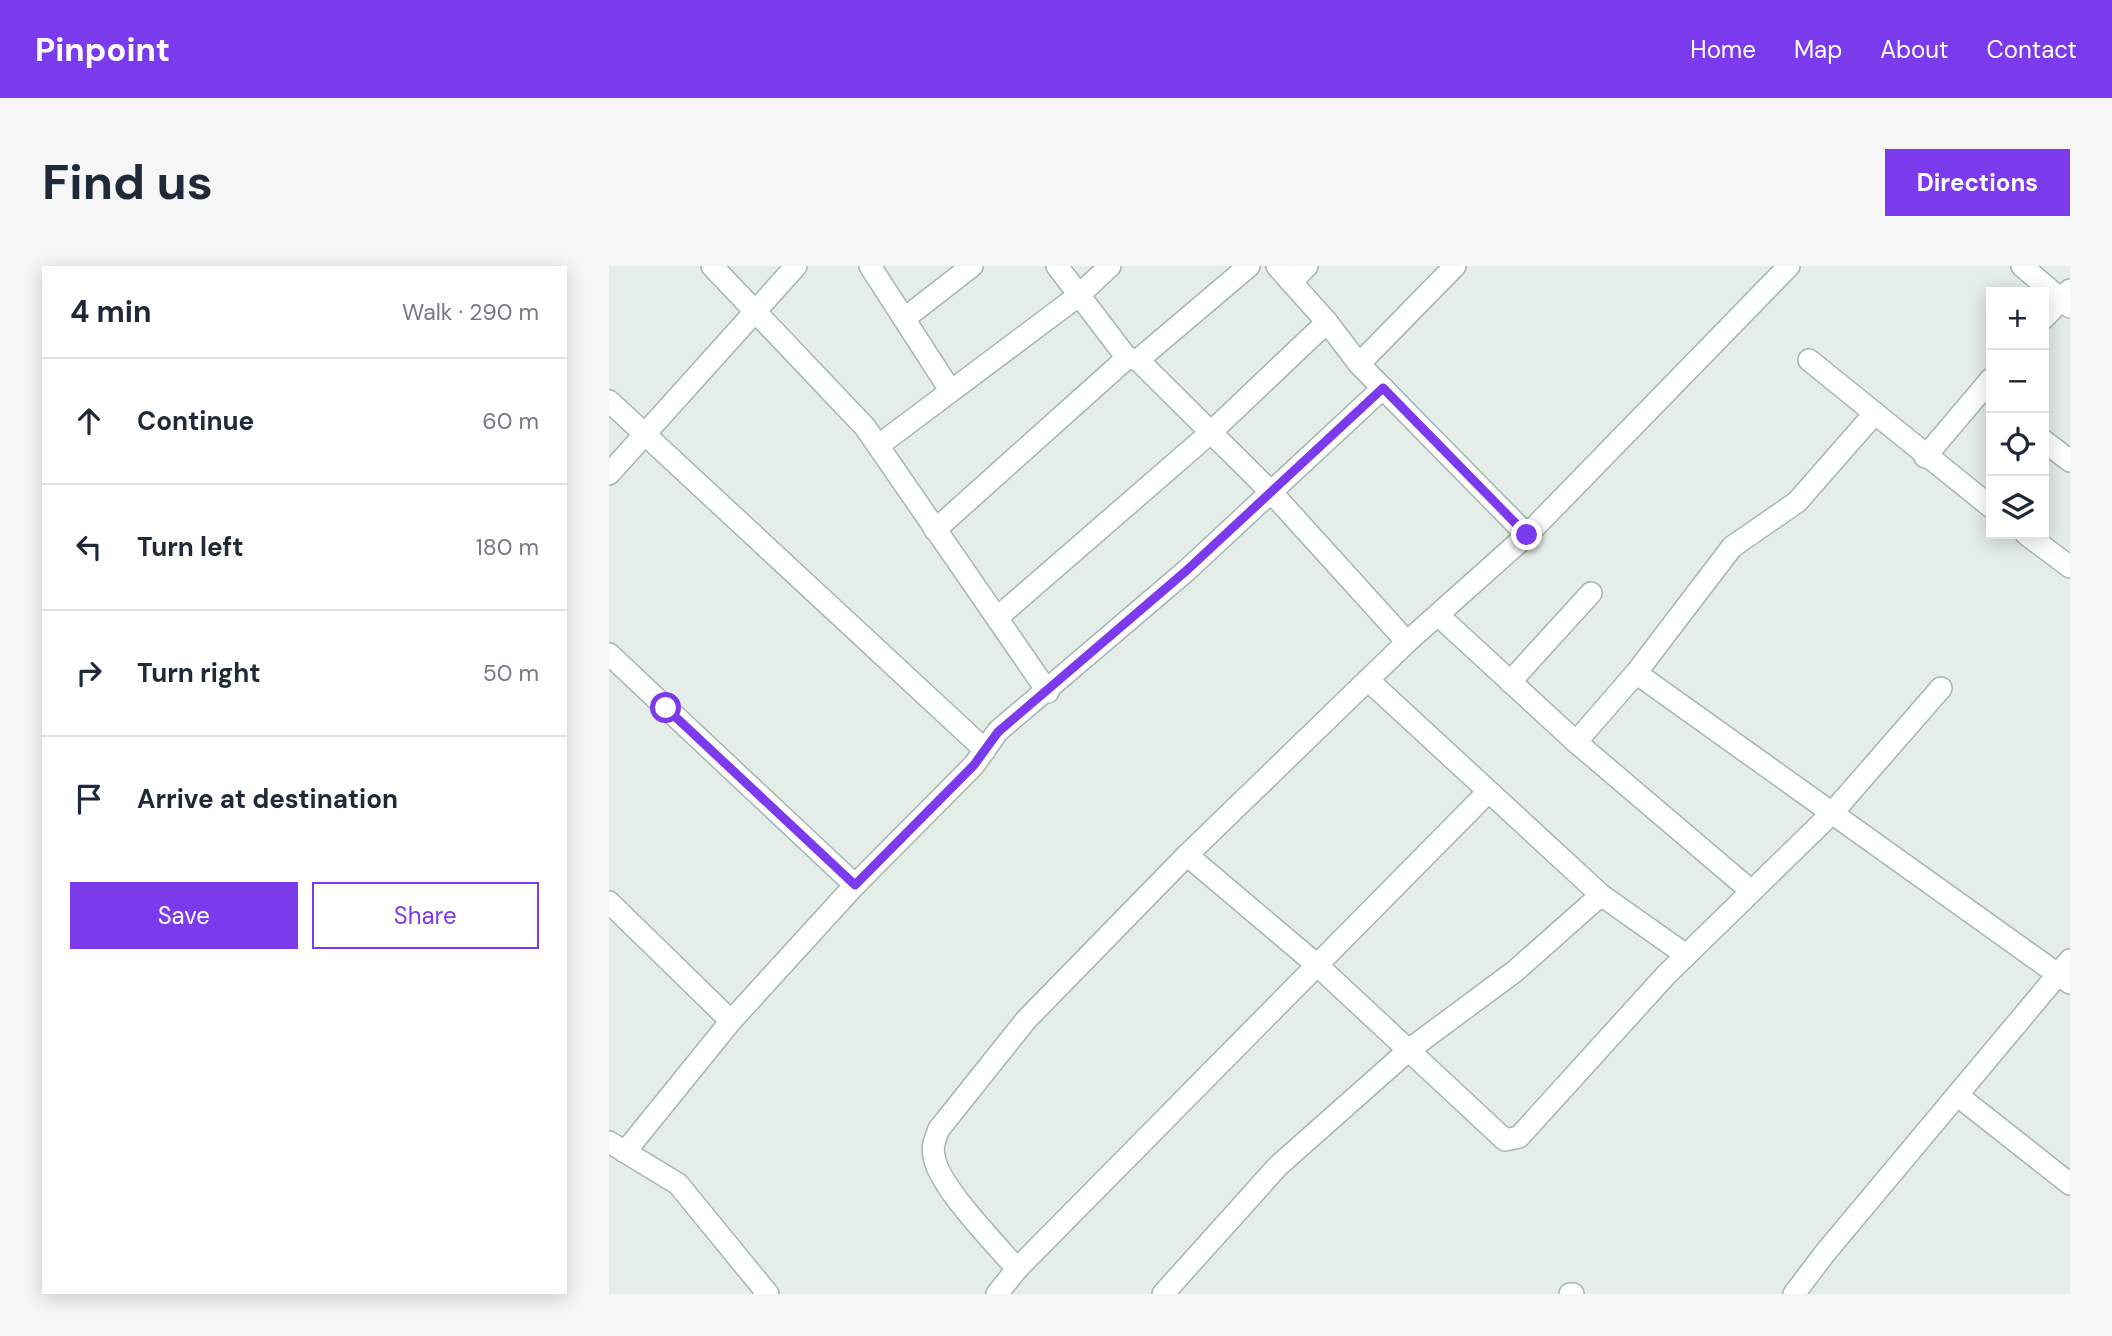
<!DOCTYPE html>
<meta charset="utf-8">
<style>
:root{--surface:#fff;--page:#f6f6f7;--text:#1f2937;--muted:#747a83;--line:#e0e1e3;--accent:#7c3aed}
body{margin:0;font-family:"DM Sans",sans-serif;background:var(--page);color:var(--text)}
.controls{position:absolute;right:21px;top:21px;display:grid;overflow:hidden;border-radius:0px;box-shadow:0 4px 18px #0003}
.controls button{width:63px;height:63px;display:grid;place-items:center;padding:0;border:0;border-bottom:2px solid var(--line);background:var(--surface);color:var(--text);font:35px sans-serif}
.stop{position:absolute;width:21px;height:21px;margin:-16px;border:5px solid #7c3aed;border-radius:50%;background:#fff}
.stop.end{background:#7c3aed;border-color:#fff;box-shadow:0 2px 7px #0008}
.list{margin:0;padding:0;list-style:none}
h2{display:flex;justify-content:space-between;align-items:center;height:91px;margin:0;padding:0 28px;font-size:30px}
h2 small{font-size:23px;font-weight:400;color:var(--muted)}
.list li{display:grid;grid-template-columns:46px 1fr auto;gap:21px;align-items:center;box-sizing:border-box;height:126px;padding:0 28px;border-top:2px solid var(--line)}
.list b{display:block;font-size:26px;white-space:nowrap}
.list em{font-size:23px;font-style:normal;color:var(--muted)}
.actions{display:flex;gap:14px;padding:21px 28px}
.actions a{flex:1;padding:16px 0;border:2px solid var(--accent);border-radius:0px;text-align:center;font-size:24px;color:var(--accent)}
.actions .main{background:var(--accent);color:#fff}
.icon{flex:none;width:38px;height:38px;fill:none;stroke:currentColor;stroke-width:2;stroke-linecap:round;stroke-linejoin:round}
.map{position:relative;flex:none;width:1461px;height:1028px;overflow:hidden;border-radius:0px}
header{display:flex;align-items:center;gap:42px;box-sizing:border-box;height:98px;padding:0 35px;background:var(--accent);color:#fff}
header strong{font-size:33px}
nav{display:flex;gap:38px;margin-inline-start:auto;font-size:24px}
.intro{display:flex;align-items:center;justify-content:space-between;box-sizing:border-box;height:168px;padding:0 42px}
h1{margin:0;font-size:49px}
.button{padding:18px 32px;border-radius:0px;background:var(--accent);color:#fff;font-size:24px;font-weight:700}
main{display:flex;gap:42px;padding:0 42px}
aside{flex:1;background:var(--surface);border-radius:0px;box-shadow:0 4px 18px #0003}
.map>svg:first-child{display:block}
.lines{fill:none;stroke-linecap:round;stroke-linejoin:round}
.minor-casing{stroke:#a6b5af;stroke-width:24}
.minor{stroke:#fff;stroke-width:21}
.route{stroke:#7c3aed;stroke-width:9}
</style>
<header>
<strong>Pinpoint</strong>
<nav><a>Home</a><a>Map</a><a>About</a><a>Contact</a></nav>
</header>
<div class="intro"><h1>Find us</h1><a class="button">Directions</a></div>
<main>
<aside>
<h2>4 min<small>Walk · 290 m</small></h2>
<ul class="list">
<li><svg class="icon" aria-label="ahead" viewBox="0 0 24 24"><path d="M12 20V5M6 11l6-6 6 6"/></svg><div><b>Continue</b></div><em>60 m</em></li>
<li><svg class="icon" aria-label="left" viewBox="0 0 24 24"><path d="M17 20v-9H6M10 6l-5 5 5 5"/></svg><div><b>Turn left</b></div><em>180 m</em></li>
<li><svg class="icon" aria-label="right" viewBox="0 0 24 24"><path d="M7 20v-9h11M14 6l5 5-5 5"/></svg><div><b>Turn right</b></div><em>50 m</em></li>
<li><svg class="icon" aria-label="arrive" viewBox="0 0 24 24"><path d="M6 21V4h12l-3 4 3 4H6"/></svg><div><b>Arrive at destination</b></div></li>
</ul>
<div class="actions"><a class="main">Save</a><a>Share</a></div>
</aside>
<div class="map">
<svg width="1461" height="1028" viewBox="0 0 1461 1028">
<rect width="100%" height="100%" fill="#e4ede8"/>
<g class="lines">
<defs>
<g id="minor">
<path d="M103 0 256 161 439 426"/>
<path d="M261 0 341 124"/>
<path d="M448 0 518 92 529 94 663 227 798 376"/>
<path d="M668 0 718 56 750 98 918 269"/>
<path d="M1413 0 1461 41"/>
<path d="M682 16 698 0"/>
<path d="M296 52 363 0"/>
<path d="M1435 52 1461 24"/>
<path d="M529 94 640 0"/>
<path d="M1200 94 1382 241"/>
<path d="M750 98 846 0"/>
<path d="M0 135 376 484"/>
<path d="M1435 175 1461 195"/>
<path d="M270 179 469 30 501 0"/>
<path d="M1316 191 1382 113"/>
<path d="M0 208 187 0"/>
<path d="M326 264 518 92"/>
<path d="M1417 268 1461 301"/>
<path d="M829 349 967 476 1141 624"/>
<path d="M389 351 600 168 718 56"/>
<path d="M0 388 246 619"/>
<path d="M1027 407 1461 717"/>
<path d="M759 414 992 629 1077 689"/>
<path d="M901 416 982 327"/>
<path d="M967 476 1027 407 1123 281 1188 236 1266 147"/>
<path d="M578 589 708 699 896 874 910 871 1057 709 1224 546 1332 422"/>
<path d="M0 636 122 755"/>
<path d="M1348 829 1461 918"/>
<path d="M0 876 69 918 159 1028"/>
<path d="M16 886 122 755 246 619 365 499 389 465 577 305 774 122"/>
<path d="M408 1003C387 978 329 920 325 890 323 880 326 873 330 863L417 754 578 589 798 376 918 269 1180 0"/>
<path d="M388 1028 408 1003 878 527"/>
<path d="M554 1028 669 900 801 783 905 706 992 629"/>
<path d="M961 1028H964"/>
<path d="M1185 1028 1216 987 1461 694"/>
</g>
</defs>
<use href="#minor" class="minor-casing"/>
<use href="#minor" class="minor"/>
</g>
<g class="lines">
<path class="route" d="M57 442 246 619 365 499 389 466 577 305 774 122 918 269"/>
</g>
</svg>
<div class="controls">
<button>+</button>
<button>−</button>
<button><svg class="icon" aria-label="locate" viewBox="0 0 24 24"><circle cx="12" cy="12" r="6"/><path d="M12 2v4M12 18v4M2 12h4M18 12h4"/></svg></button>
<button><svg class="icon" aria-label="layers" viewBox="0 0 24 24"><path d="M12 4l9 5-9 5-9-5zM3 14l9 5 9-5"/></svg></button>
</div>
<div class="stop" style="left:57px;top:442px"></div>
<div class="stop end" style="left:918px;top:269px"></div>
</div>
</main>
